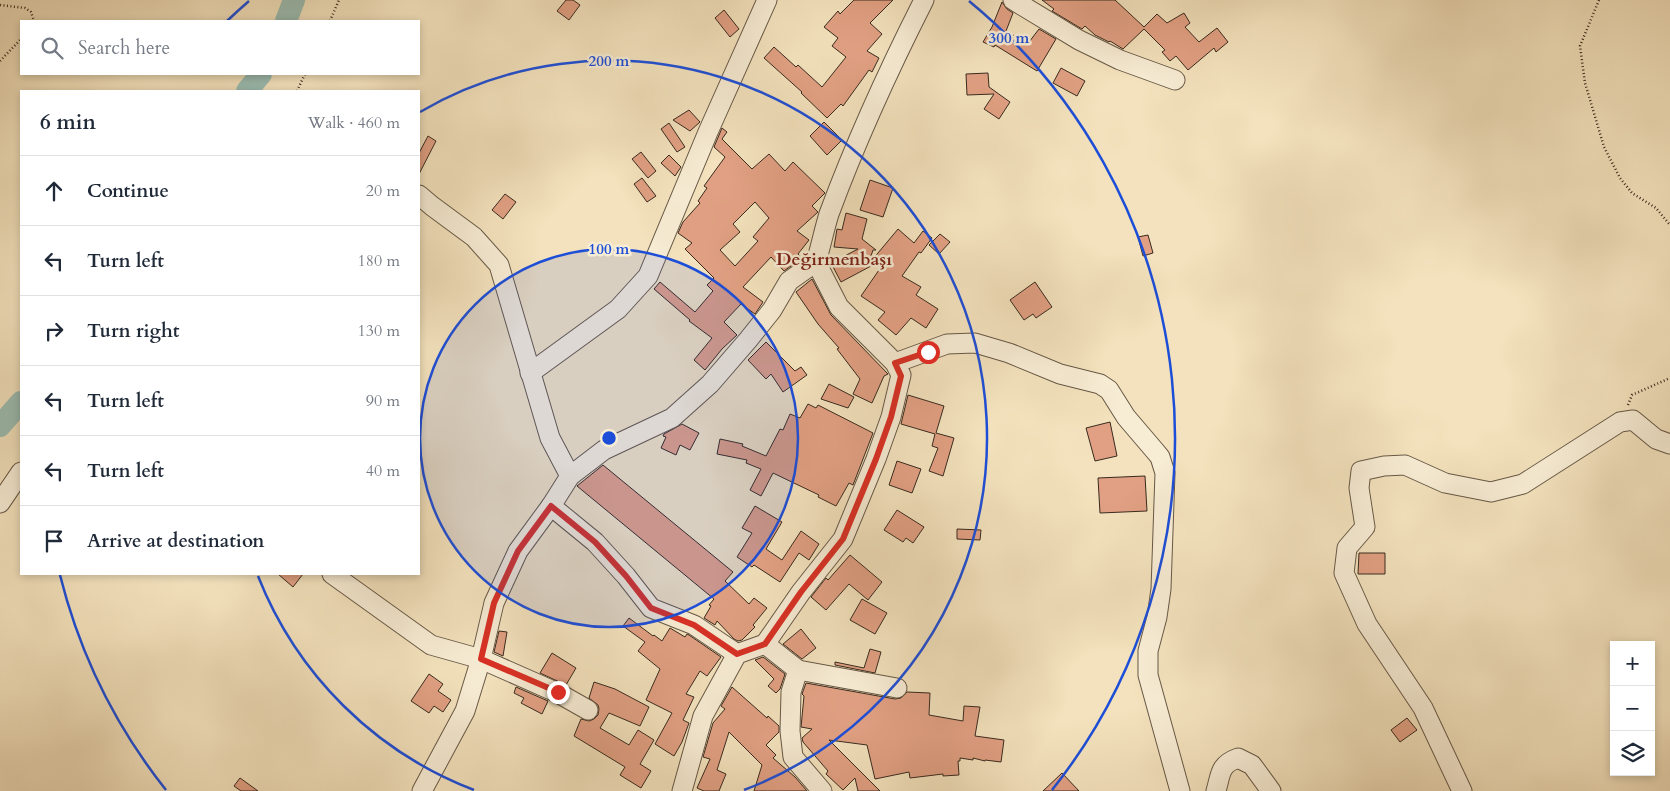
<!DOCTYPE html>
<meta charset="utf-8">
<style>
:root{--surface:#fff;--page:#f2f2f3;--text:#1f2937;--muted:#747a83;--line:#e0e1e3}
body{margin:0;font-family:Cardo,serif;background:var(--page);color:var(--text)}
.controls{position:absolute;right:15px;bottom:15px;display:grid;overflow:hidden;border-radius:0px;box-shadow:0 2px 8px #0003}
.controls button{width:45px;height:45px;display:grid;place-items:center;padding:0;border:0;border-bottom:1px solid var(--line);background:var(--surface);color:var(--text);font:25px sans-serif}
.stop{position:absolute;width:15px;height:15px;margin:-11px;border:4px solid #d93025;border-radius:50%;background:#fff}
.stop.end{background:#d93025;border-color:#fff;box-shadow:0 1px 5px #0008}
.list{margin:0;padding:0;list-style:none}
h2{display:flex;justify-content:space-between;align-items:center;height:65px;margin:0;padding:0 20px;font-size:21px}
h2 small{font-size:16px;font-weight:400;color:var(--muted)}
.list li{display:grid;grid-template-columns:32px 1fr auto;gap:15px;align-items:center;box-sizing:border-box;height:70px;padding:0 20px;border-top:1px solid var(--line)}
.list b{display:block;font-size:19px;white-space:nowrap}
.list em{font-size:16px;font-style:normal;color:var(--muted)}
.icon{flex:none;width:28px;height:28px;fill:none;stroke:currentColor;stroke-width:2;stroke-linecap:round;stroke-linejoin:round}
.map{position:relative;flex:none;width:1670px;height:791px;overflow:hidden}
.search{position:absolute;background:var(--surface);box-shadow:0 2px 8px #0003;left:20px;top:20px;width:400px;height:55px;display:flex;align-items:center;gap:12px;box-sizing:border-box;padding:0 18px;border-radius:0px;color:var(--muted);font-size:19px}
.panel{position:absolute;background:var(--surface);box-shadow:0 2px 8px #0003;left:20px;top:90px;width:400px;height:485px;border-radius:0px}
.map>svg:first-child{display:block}
.lines{fill:none;stroke-linecap:round;stroke-linejoin:round}
.river{stroke:#9bbdb2;stroke-width:22}
.building{fill:#e1a083;stroke:#382a1e;fill-rule:evenodd}
.minor-casing{stroke:#675846;stroke-width:21}
.path{stroke:#382a1e;stroke-width:2.5;stroke-dasharray:1 2.5;stroke-linecap:butt}
.minor{stroke:#f7ecd4;stroke-width:19}
.route{stroke:#d93025;stroke-width:6}
.ring{fill:none;stroke:#1d4ed8;stroke-width:2.5}
.labels{text-anchor:middle;stroke-width:5;stroke-linejoin:round;paint-order:stroke}
.quarter-label{font-size:18px;font-weight:bold;fill:#7a1f14;stroke:#f7ecd4}
.centre{fill:#1d4ed8;stroke:#f7ecd4;stroke-width:2.5}
.ring-label{font-size:15px;text-anchor:middle;font-weight:bold;fill:#1d4ed8;stroke:#f7ecd4;stroke-width:5;stroke-linejoin:round;paint-order:stroke}
</style>
<div class="map">
<svg width="1670" height="791" viewBox="0 0 1670 791">
<rect width="100%" height="100%" fill="#f3e2bd"/>
<filter id="stains"><feTurbulence type="fractalNoise" baseFrequency=".004" numOctaves="4"/><feColorMatrix values="0 0 0 0 .2 0 0 0 0 .09 0 0 0 0 .02 0 0 0 .5 -.17"/></filter>
<radialGradient id="worn" r=".72"><stop offset=".6" stop-color="#630" stop-opacity="0"/><stop offset="1" stop-color="#630" stop-opacity=".3"/></radialGradient>
<g class="lines">
<g class="river">
<path d="M286 21 294 0"/>
<path d="M247 91 261 74"/>
<path d="M0 426 21 402"/>
</g>
</g>
<g class="building">
<path d="M566 0H573L580 5 569 20 557 11Z"/>
<path d="M854 0H893L870 23 882 34 867 51 879 58 872 72 869 70 843 106 841 104 827 118 801 93 802 92 764 58 774 47 796 67 798 65 822 87 846 57 832 46 838 38 824 27 838 11 840 14Z"/>
<path d="M1042 0H1115L1144 27 1157 14 1167 23 1184 13 1190 23 1185 27 1199 42 1217 28 1228 42 1216 52 1214 48 1188 70 1176 56 1170 61 1162 52 1165 50 1144 29 1123 49 1110 41 1109 42 1095 35 1085 26 1082 29 1052 11 1054 9Z"/>
<path d="M1002 2 1007 9 1013 13 1006 31 1027 43 1029 42 1039 29 1056 39 1037 71 995 45 994 47 983 42 992 27Z"/>
<path d="M724 10 739 29 730 37 715 18Z"/>
<path d="M1061 68 1085 81 1077 96 1053 83Z"/>
<path d="M988 73 989 87 1010 102 999 119 984 109 994 94 967 95 966 74Z"/>
<path d="M689 110 700 122 690 131 673 120Z"/>
<path d="M824 122 842 140 827 155 810 136Z"/>
<path d="M669 123 685 147 677 152 661 129Z"/>
<path d="M722 128 727 132 722 139 752 169 769 154 785 171 793 162 825 193 812 206 818 212 797 231 809 240 798 254 802 258 784 271 771 257 743 287 763 302 755 314 741 304 724 322 737 335 722 349 705 370 694 360 712 338 689 321 690 320 654 289 660 282 695 312 713 291 707 285 714 278 685 249 692 243 678 233 683 222 700 203 698 201 707 188 704 186 725 157 714 147ZM755 202 769 218 753 237 758 241 735 266 720 250 740 232 733 224Z"/>
<path d="M428 136 436 141 419 174V153Z"/>
<path d="M641 152 656 171 648 178 632 159Z"/>
<path d="M669 155 681 167 675 176 661 163Z"/>
<path d="M642 178 656 196 647 202 634 184Z"/>
<path d="M870 180 893 188 883 217 860 210Z"/>
<path d="M505 194 516 202 503 219 492 210Z"/>
<path d="M846 213 867 219 862 239 876 250H873L868 265 898 229 914 243 923 231 932 238 921 253 919 252 902 276 921 287 916 295 938 309 926 328 911 318 896 335 878 320 885 312 861 296 888 257 841 282 831 263 858 249 834 247 837 229 842 230Z"/>
<path d="M940 234 950 242 939 254 929 245Z"/>
<path d="M1148 235 1153 253 1143 256 1138 237Z"/>
<path d="M812 279 831 315 888 374 884 376 872 403 853 394 860 379 837 349 839 348 818 324 796 292Z"/>
<path d="M1035 282 1052 307 1036 318 1033 314 1024 320 1010 300Z"/>
<path d="M766 342 795 371 801 367 807 375 783 392 771 374 766 379 748 360Z"/>
<path d="M829 384 854 397 848 408 821 399Z"/>
<path d="M908 395 944 406 936 433 954 438 943 476 929 471 938 448 932 446 935 434 901 424Z"/>
<path d="M808 404 816 408 818 405 873 433 853 485 849 483 836 506 818 497 819 495 773 473 761 496 750 490 761 469 746 463 747 460 717 454 720 439 743 444 742 446 766 456 780 429 783 430 790 414 800 418Z"/>
<path d="M1110 422 1117 456 1095 461 1086 428Z"/>
<path d="M682 424 699 433 690 450 680 445 676 455 661 448 666 437 663 436 664 434Z"/>
<path d="M897 461 921 469 912 493 889 485Z"/>
<path d="M603 465 733 572 725 581 749 604 754 598 767 608 753 625 755 627 742 640 738 641 734 639 717 621 715 625 704 618 711 606 709 605 714 599 577 486Z"/>
<path d="M1145 476 1147 511 1100 513 1098 478Z"/>
<path d="M755 506 782 522 766 549 782 560 801 531 819 544 809 560 799 553 780 582 754 565 752 567 737 557 752 533 742 528Z"/>
<path d="M897 510 924 527 913 543 906 538 903 542 884 530Z"/>
<path d="M957 529 981 530 980 540 957 539Z"/>
<path d="M1359 553H1385V574H1358Z"/>
<path d="M850 555 882 582 868 600 849 584 826 610 811 597 826 578 828 580Z"/>
<path d="M278 574H303L293 587Z"/>
<path d="M862 599 887 613 875 634 850 620Z"/>
<path d="M629 618 653 636 654 635 662 641 670 628 685 637 687 634 689 635 721 657 707 676 700 671 686 694 694 697 683 720 689 723 682 742 674 756 655 744 672 713 646 700 660 669 638 651 645 642 623 626Z"/>
<path d="M801 629 816 648 802 659 783 644Z"/>
<path d="M499 631 507 632 503 656 494 652Z"/>
<path d="M870 649 881 652 875 673 835 665V662L864 668Z"/>
<path d="M552 653 576 668 566 685 540 673Z"/>
<path d="M763 657 785 674 780 689 776 693 768 686 774 679 755 660Z"/>
<path d="M429 674 443 684 438 691 451 700 443 712 434 706 429 713 411 701Z"/>
<path d="M594 682 615 689 649 707 640 726 609 713 600 728 629 745 638 730 654 740 640 764 651 771 641 788 620 775 625 767 574 736 581 719 589 721 594 719 598 715 599 709 598 705 589 698Z"/>
<path d="M806 683 895 699 901 698 907 692 930 693 929 715 963 721 964 706 980 707 975 736 1004 740 1001 762 985 760V761L973 758V760L960 758V761H958L959 775 943 776V774L910 778 909 772 875 779 867 745 829 740 880 791H858L855 778 843 790 826 774 828 771 803 742 802 738 812 729 801 727 804 696 802 694Z"/>
<path d="M516 687 548 701 542 714 521 703 524 698 514 693Z"/>
<path d="M732 687 767 718 768 716 779 726V732L766 745 776 755 773 758 795 777 807 791H754L762 765 729 732 717 770 726 774 719 791H704L697 788 710 759 703 757 713 723 725 709 721 706Z"/>
<path d="M1407 718 1417 730 1400 742 1391 730Z"/>
<path d="M1062 773 1079 791H1043Z"/>
<path d="M240 778 258 791H241L234 786Z"/>
</g>
<g class="lines">
<defs>
<g id="minor">
<path d="M1013 0 1079 40 1120 60 1175 80"/>
<path d="M419 195 432 206 474 237 499 265 550 438 570 476"/>
<path d="M895 363 947 344 975 343 1009 353 1060 374 1100 384 1109 390 1126 417 1155 451 1160 457 1165 473 1161 589 1157 617 1148 651V675L1180 791"/>
<path d="M530 373 618 309 648 276 708 132 767 0"/>
<path d="M0 503 21 472"/>
<path d="M551 506 595 542 626 576 651 608 694 625 737 654"/>
<path d="M332 574 431 645 481 659 558 693 588 710"/>
<path d="M765 644 798 670 791 692 790 731 793 757 822 791"/>
<path d="M798 670 897 688"/>
<path d="M422 791 465 711 481 659 494 603 518 551 551 506 570 476 604 450 672 418 710 384 748 340 772 310 789 281 816 262"/>
<path d="M682 791 703 716 737 654 765 644 801 592 843 539 876 459 891 417 901 375 895 363 839 307 816 262C821 246 824 230 829 214 856 141 889 69 924 0"/>
<path d="M1216 791C1221 774 1219 765 1238 758L1252 765 1271 791"/>
<path d="M1462 791 1423 708 1367 624 1344 573 1347 548 1365 527 1359 488 1361 471 1384 466 1405 465 1445 483 1491 492 1523 484 1620 422 1633 420 1656 439 1670 444"/>
</g>
</defs>
<use href="#minor" class="minor-casing"/>
<g class="path">
<path d="M1599 0 1580 46 1585 83 1604 147 1620 178 1632 193 1656 208 1670 225"/>
<path d="M0 5 25 8 31 12 34 21"/>
<path d="M330 21 339 0"/>
<path d="M0 61 21 39"/>
<path d="M297 91 305 74"/>
<path d="M1628 405 1632 395 1670 378"/>
</g>
<use href="#minor" class="minor"/>
</g>
<g class="lines">
<path class="route" d="M558 692 481 659 494 603 518 551 551 506 595 542 626 576 651 608 694 625 737 654 765 644 801 592 843 539 876 459 891 417 901 376 895 363 928 352"/>
</g>
<circle cx="609" cy="438" r="189" fill="#1d4ed8" fill-opacity=".12"/>
<g class="ring">
<circle cx="609" cy="438" r="189"/>
<path d="M474 790A377 377 0 0 1 258 576M420 112A377 377 0 1 1 744 790"/>
<path d="M166 790A566 566 0 0 1 60 575M227 21A566 566 0 0 1 249 1M969 1A566 566 0 0 1 1052 790"/>
</g>
<g class="labels">
<g class="quarter-label">
<text x="834" y="265">Değirmenbaşı</text>
</g>
</g>
<circle cx="609" cy="438" r="8" class="centre"/>
<g class="ring-label">
<text x="1009" y="43">300 m</text>
<text x="609" y="66">200 m</text>
<text x="609" y="254">100 m</text>
</g>
<rect width="100%" height="100%" filter="url(#stains)"/>
<rect width="100%" height="100%" fill="url(#worn)"/>
</svg>
<div class="controls">
<button>+</button>
<button>−</button>
<button><svg class="icon" aria-label="layers" viewBox="0 0 24 24"><path d="M12 4l9 5-9 5-9-5zM3 14l9 5 9-5"/></svg></button>
</div>
<div class="stop" style="left:928px;top:352px"></div>
<div class="stop end" style="left:558px;top:692px"></div>
<div class="search"><svg class="icon" aria-label="search" viewBox="0 0 24 24"><circle cx="10" cy="10" r="6"/><path d="M15 15l6 6"/></svg>Search here</div>
<section class="panel">
<h2>6 min<small>Walk · 460 m</small></h2>
<ul class="list">
<li><svg class="icon" aria-label="ahead" viewBox="0 0 24 24"><path d="M12 20V5M6 11l6-6 6 6"/></svg><div><b>Continue</b></div><em>20 m</em></li>
<li><svg class="icon" aria-label="left" viewBox="0 0 24 24"><path d="M17 20v-9H6M10 6l-5 5 5 5"/></svg><div><b>Turn left</b></div><em>180 m</em></li>
<li><svg class="icon" aria-label="right" viewBox="0 0 24 24"><path d="M7 20v-9h11M14 6l5 5-5 5"/></svg><div><b>Turn right</b></div><em>130 m</em></li>
<li><svg class="icon" aria-label="left" viewBox="0 0 24 24"><path d="M17 20v-9H6M10 6l-5 5 5 5"/></svg><div><b>Turn left</b></div><em>90 m</em></li>
<li><svg class="icon" aria-label="left" viewBox="0 0 24 24"><path d="M17 20v-9H6M10 6l-5 5 5 5"/></svg><div><b>Turn left</b></div><em>40 m</em></li>
<li><svg class="icon" aria-label="arrive" viewBox="0 0 24 24"><path d="M6 21V4h12l-3 4 3 4H6"/></svg><div><b>Arrive at destination</b></div></li>
</ul>
</section>
</div>
